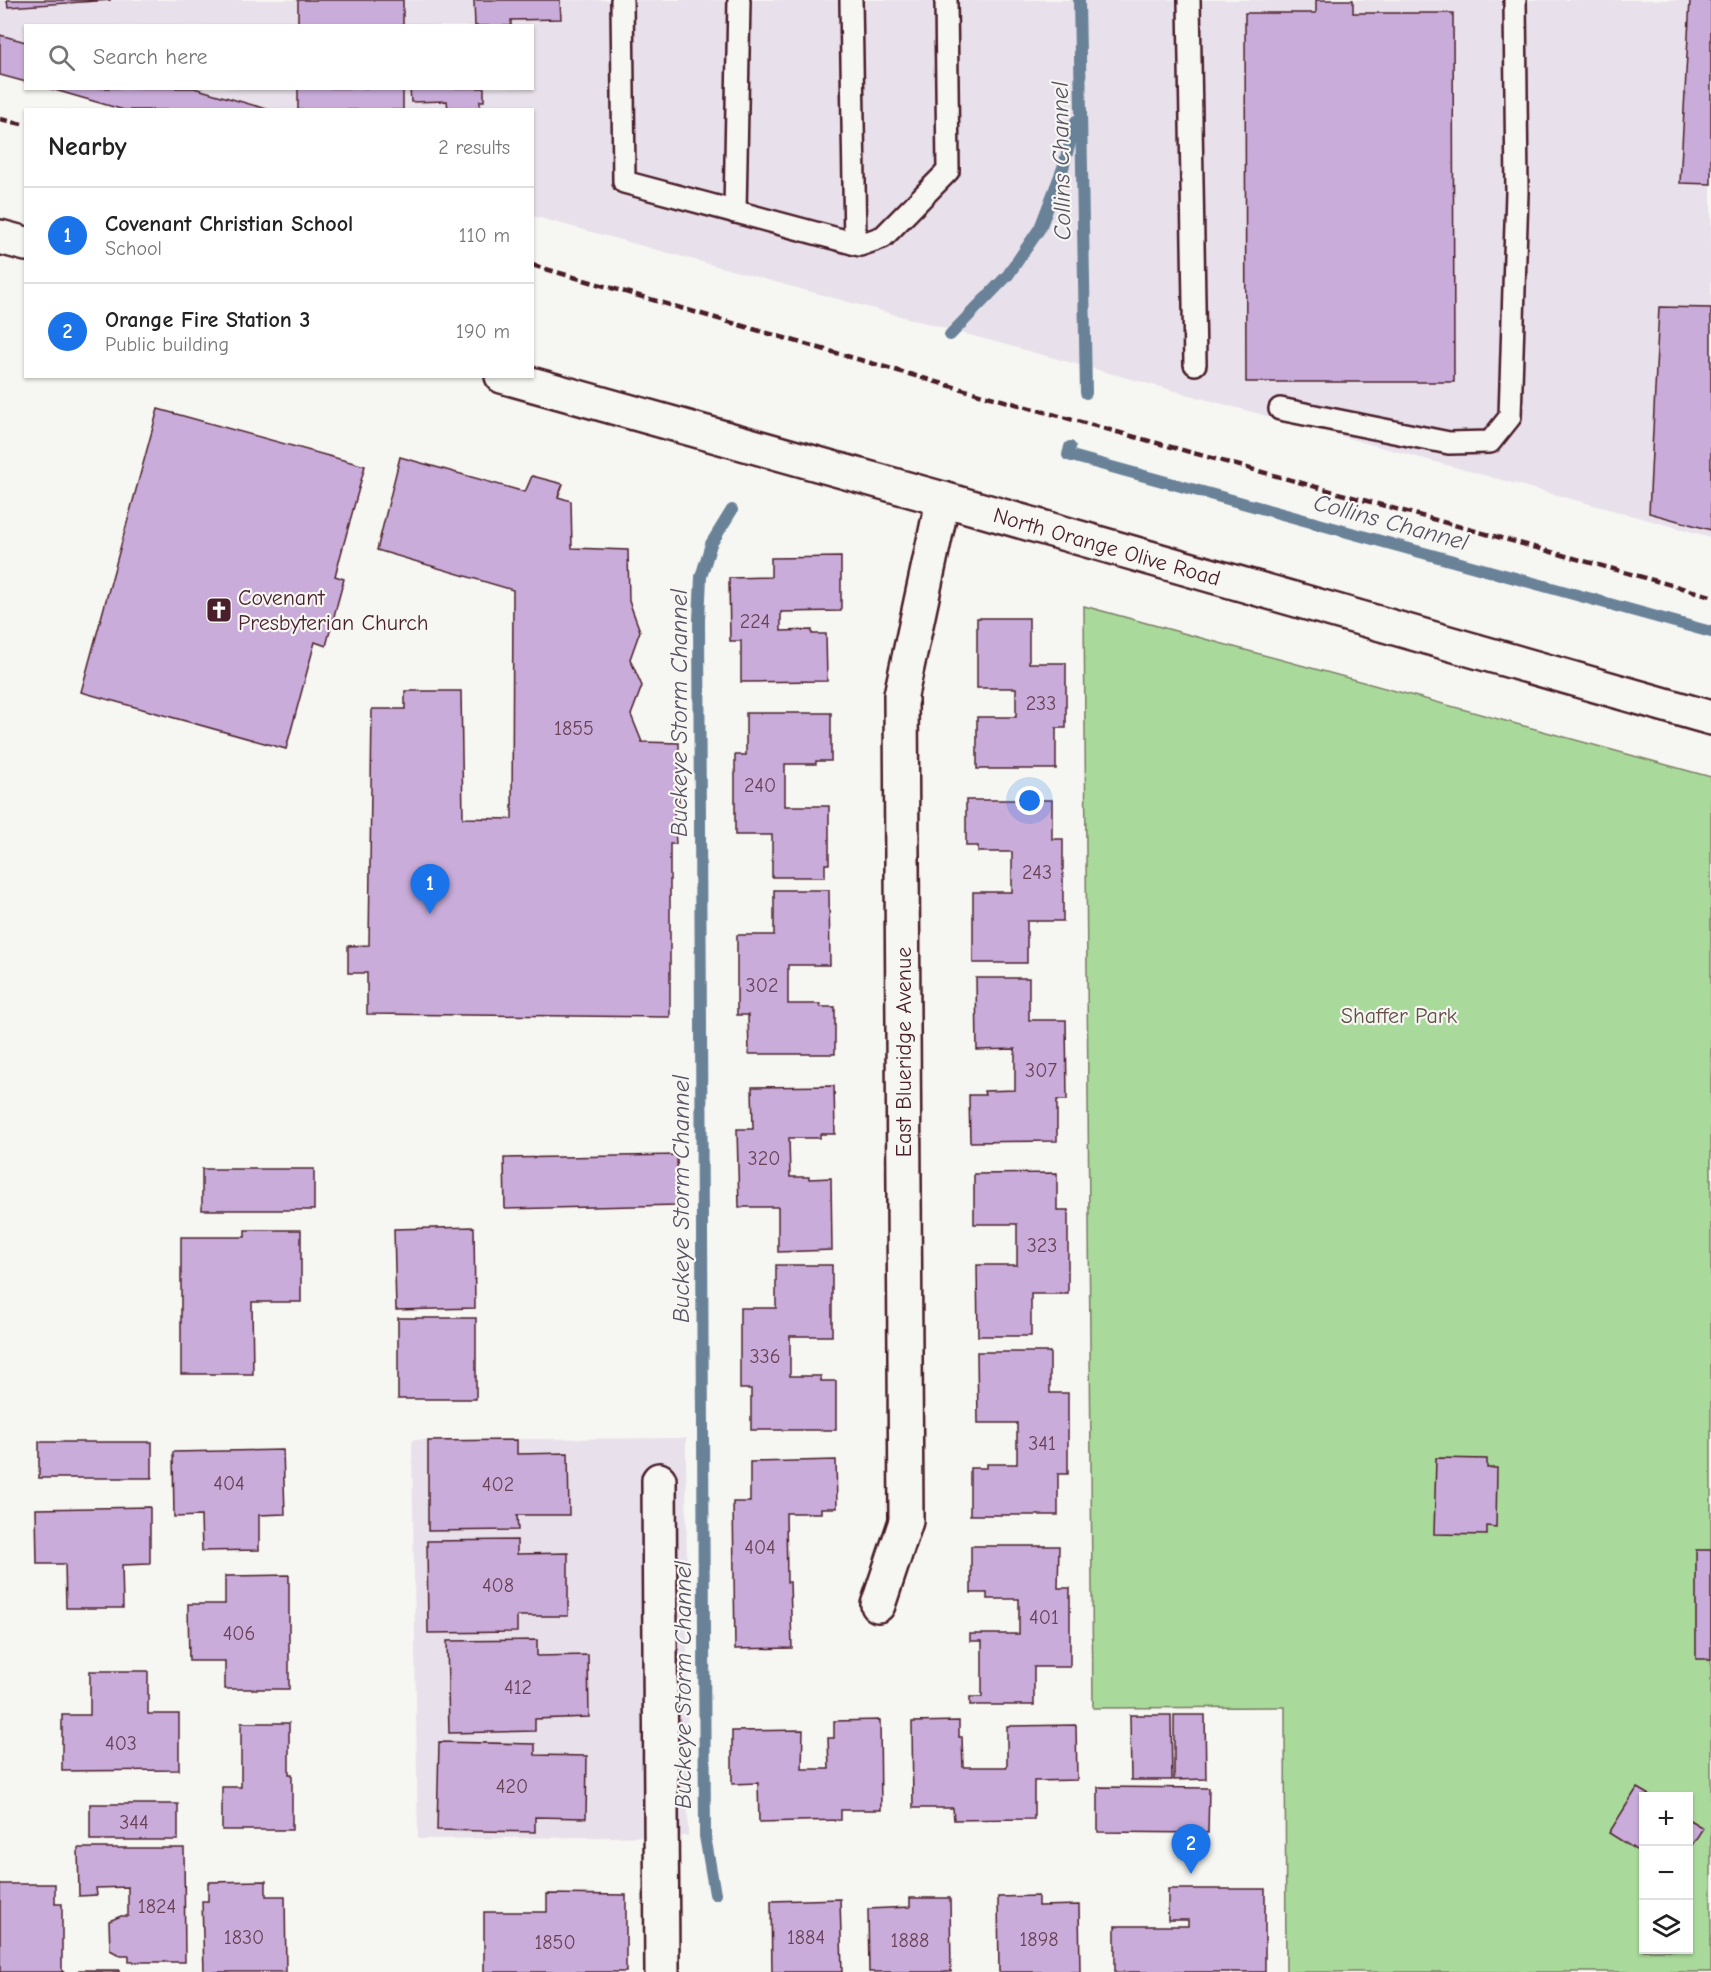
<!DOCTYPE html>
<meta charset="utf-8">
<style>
:root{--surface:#fff;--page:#f6f6f6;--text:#222;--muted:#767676;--line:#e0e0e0;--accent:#1a73e8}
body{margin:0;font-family:"Comic Neue",sans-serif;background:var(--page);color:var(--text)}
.controls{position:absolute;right:18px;bottom:18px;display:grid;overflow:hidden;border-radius:0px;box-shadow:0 2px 4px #0004}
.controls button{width:54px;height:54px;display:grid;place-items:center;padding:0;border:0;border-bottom:2px solid var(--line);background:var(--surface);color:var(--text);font:30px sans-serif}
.you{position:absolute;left:1030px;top:801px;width:21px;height:21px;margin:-15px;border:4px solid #fff;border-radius:50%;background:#1a73e8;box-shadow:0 0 0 9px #1a73e833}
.badge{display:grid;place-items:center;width:39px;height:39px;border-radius:50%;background:var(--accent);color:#fff;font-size:20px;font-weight:700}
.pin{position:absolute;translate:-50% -50px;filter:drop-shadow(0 2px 3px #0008)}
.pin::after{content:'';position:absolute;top:32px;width:21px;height:18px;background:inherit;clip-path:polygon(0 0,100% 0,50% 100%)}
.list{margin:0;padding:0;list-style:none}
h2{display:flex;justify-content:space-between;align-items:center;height:78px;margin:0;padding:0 24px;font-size:26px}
h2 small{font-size:20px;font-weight:400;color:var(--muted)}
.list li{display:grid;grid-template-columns:39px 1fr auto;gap:18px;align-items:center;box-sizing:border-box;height:96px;padding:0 24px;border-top:2px solid var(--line)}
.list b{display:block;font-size:22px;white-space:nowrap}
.list p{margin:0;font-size:20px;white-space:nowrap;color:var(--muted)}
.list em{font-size:20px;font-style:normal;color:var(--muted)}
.icon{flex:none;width:33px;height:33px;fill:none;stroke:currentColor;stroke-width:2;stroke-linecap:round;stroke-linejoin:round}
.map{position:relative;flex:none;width:1711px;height:1972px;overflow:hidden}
.search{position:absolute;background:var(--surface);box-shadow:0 2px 4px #0004;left:24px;top:24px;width:510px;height:66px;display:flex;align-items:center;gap:15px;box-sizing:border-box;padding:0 21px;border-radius:0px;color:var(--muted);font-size:22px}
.panel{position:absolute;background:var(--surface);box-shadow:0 2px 4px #0004;left:24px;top:108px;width:510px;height:270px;border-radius:0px}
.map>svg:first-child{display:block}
.built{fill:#e8e0ea}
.green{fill:#a9da9b;stroke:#7a7c63;stroke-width:1.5;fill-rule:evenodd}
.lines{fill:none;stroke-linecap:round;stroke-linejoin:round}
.stream{stroke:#6a8298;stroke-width:12}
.building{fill:#c9acd9;stroke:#4a1f2b;stroke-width:1.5}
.lane-casing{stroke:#4a1f2b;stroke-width:26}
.street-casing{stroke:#4a1f2b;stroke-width:38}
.secondary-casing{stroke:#4a1f2b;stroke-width:38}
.lane{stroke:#f6f6f2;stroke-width:21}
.street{stroke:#f6f6f2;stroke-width:33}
.secondary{stroke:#f6f6f2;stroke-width:33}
.rail{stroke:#4a1f2b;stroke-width:4.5;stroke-dasharray:9 4.5;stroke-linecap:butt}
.labels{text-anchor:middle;stroke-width:4.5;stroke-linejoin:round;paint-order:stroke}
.number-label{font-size:20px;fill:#6a4256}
.street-label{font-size:22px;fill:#4a1f2b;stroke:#f6f6f2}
.poi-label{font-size:22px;fill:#4a1f2b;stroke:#f6f6f2;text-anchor:start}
.park-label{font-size:22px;fill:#624e47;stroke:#f6f6f2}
.water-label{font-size:24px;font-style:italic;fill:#5a5162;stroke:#f6f6f2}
</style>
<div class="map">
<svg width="1711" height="1972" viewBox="0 0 1711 1972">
<rect width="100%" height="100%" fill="#f6f6f2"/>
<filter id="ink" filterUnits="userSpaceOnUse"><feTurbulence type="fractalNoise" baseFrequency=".0167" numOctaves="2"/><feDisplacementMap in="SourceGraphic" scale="12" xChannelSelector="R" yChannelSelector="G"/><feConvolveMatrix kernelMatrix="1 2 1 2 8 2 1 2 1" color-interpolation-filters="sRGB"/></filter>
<g filter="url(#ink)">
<g class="built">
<path d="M0 0H1711V537L533 216 532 110 139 109 62 89 532 88V26H26L25 79 0 72Z"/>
<path d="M686 1438 688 1836 418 1839 412 1440Z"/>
</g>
<path class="green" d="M1084 606 1711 777V1972H1286L1285 1707 1093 1708ZM1644 1796H1688V1950H1644Z"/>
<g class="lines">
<g class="stream">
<path d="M1079 0 1086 393"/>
<path d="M950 335 1008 275 1040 228 1063 168 1076 121"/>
<path d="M1070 447 1068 455 1711 632"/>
<path d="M715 1894 705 1836 699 620 701 577 711 544 732 510"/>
</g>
</g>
<g class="building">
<path d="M7 0H111L8 7Z"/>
<rect x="298" y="0" width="105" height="26"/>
<path d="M474 0H560L561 19 511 20V26H475Z"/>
<path d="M1316 0H1353V13H1453L1454 382H1246L1245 13H1316Z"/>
<path d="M1690 0H1711V184L1680 183Z"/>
<path d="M0 35 26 42V82L0 75Z"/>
<path d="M48 88H194L270 110H124Z"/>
<rect x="298" y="88" width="105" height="22"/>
<path d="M410 88H484V101H480V110H448L447 101 411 102Z"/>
<path d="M1659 307 1711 308V530L1649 513Z"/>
<path d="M158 409 365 466 335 576 344 579 326 646 315 642 286 749 81 692Z"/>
<path d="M400 457 525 492 532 476 563 484 558 497 571 501 572 548 628 550 629 601 640 631 630 659 642 686 631 715 642 742 679 743V811H674L676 844H670V1017L367 1014V973H348V946L369 945 372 709H405V691H461L463 818 512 819 513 590 377 550Z"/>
<path d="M841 557V611L781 612V631L812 630V634H826L827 681 741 682V641H730L729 578 771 577V558Z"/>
<path d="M977 618H1029V663H1066V728H1056V769H977V717H1016V688H977Z"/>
<path d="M746 713H831V761H816V764H785V806H829V864H825V877H772V835H735V755H746Z"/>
<path d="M966 800H1052V839H1063V921H1027V963H973V892H1012V852H978V846H966Z"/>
<path d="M774 890H829L830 965H788V1004H820V1007H835V1054H749L748 1015H737V935H774Z"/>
<path d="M976 978H1029V1020H1066L1067 1100H1057V1141L970 1142 969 1095H985L984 1091 1015 1090V1049L977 1050Z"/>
<path d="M834 1086 835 1134H820V1138H789L790 1177H809V1179L831 1178 832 1250 778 1252V1207H739L737 1129H753L752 1087Z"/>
<path d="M677 1155 678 1205 505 1209 504 1158Z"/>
<rect x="202" y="1169" width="112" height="41"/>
<path d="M1057 1173V1210H1068V1294H1031V1336H978L977 1265H1017V1224H974V1174Z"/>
<path d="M474 1227 475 1308 396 1310 394 1229Z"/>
<path d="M245 1230H301V1302H252L253 1374H181V1237H245Z"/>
<path d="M776 1265H832V1336H790V1376H821V1381H836V1430H751V1389H740V1308H776Z"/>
<rect x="398" y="1318" width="78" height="81"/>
<path d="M977 1352H1050V1393H1068V1474H1058V1515H970V1468H987V1464H1017V1423H978Z"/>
<path d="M517 1440V1454L568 1453 569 1515H517L518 1530 428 1531V1441Z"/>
<rect x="39" y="1442" width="113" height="36"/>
<path d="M283 1450 285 1514 259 1515V1550L202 1551 201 1516 174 1517 173 1452Z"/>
<path d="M1436 1458 1487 1459V1468H1497L1496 1527 1487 1526V1535L1434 1534Z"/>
<path d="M836 1460 837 1508H821V1513H786L787 1582H790L792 1648 735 1649 733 1502H750V1462Z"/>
<path d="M150 1507V1564L122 1565 123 1608H66L65 1564H37L36 1509Z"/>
<path d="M517 1540V1554L568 1553V1616H517V1632L428 1633 427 1541Z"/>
<path d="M971 1546H1059L1058 1588H1070V1667H1034V1705H970V1697H982V1641H970V1634H1019V1599H987V1593H971Z"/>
<rect x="1696" y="1550" width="15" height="109"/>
<path d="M289 1575V1689H225V1661H189L188 1604H225V1576Z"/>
<path d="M537 1640V1656L588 1655 589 1717 535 1719V1731L449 1733 447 1641Z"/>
<path d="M90 1671H148V1714H179V1770L62 1771V1715H90Z"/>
<path d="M1130 1715H1171L1172 1780H1131Z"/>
<path d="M1174 1715H1205L1206 1779 1174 1780Z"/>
<path d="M880 1720 881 1810H841V1820L759 1822 758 1783 732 1784V1731L803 1730 802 1769H829L828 1738H834V1721Z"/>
<path d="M959 1721V1737H962L963 1767H1007V1726L1076 1725 1077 1780 1034 1781V1819L954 1820 953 1808H913L912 1722Z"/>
<path d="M241 1723H289V1774H292V1830H222V1787H241Z"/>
<path d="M439 1742 535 1744V1755L587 1756 586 1818 535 1817V1832L437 1830Z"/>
<path d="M1098 1787 1209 1788 1208 1833 1098 1832Z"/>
<path d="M1637 1788 1651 1796H1644V1855L1609 1833Z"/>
<rect x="90" y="1804" width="88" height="36"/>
<path d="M1688 1819 1703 1828 1688 1851Z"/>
<path d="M78 1848H184L185 1962H129V1956H121L110 1950 109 1921 121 1916H128V1887L96 1888 97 1895 79 1896Z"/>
<path d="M266 1881V1896H285L286 1972H204L202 1901H208V1882Z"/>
<path d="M0 1884H55V1904H62V1971L65 1972H0Z"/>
<path d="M1168 1889H1265V1972H1115V1926H1188V1920H1168Z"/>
<path d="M547 1894 626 1895V1972H484V1912H547Z"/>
<path d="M1038 1896V1906L1079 1905 1080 1972H999L998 1897Z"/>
<path d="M910 1898H950L951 1972H869L868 1909 910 1907Z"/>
<path d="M840 1899 842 1972H772L771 1901Z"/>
<rect x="79" y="1970" width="40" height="2"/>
</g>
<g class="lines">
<defs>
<g id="lane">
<path d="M622 0 624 182 860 245 883 237 948 171 946 0"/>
<path d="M851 0 855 244"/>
<path d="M1189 0 1195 364"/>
<path d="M735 212 739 0"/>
<path d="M1280 409 1449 443 1490 442 1510 417 1517 192 1515 0"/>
</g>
<g id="street">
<path d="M659 1480 662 1972"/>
<path d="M878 1605 906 1521 901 695 943 499"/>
</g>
<g id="secondary">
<path d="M0 237 26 244"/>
<path d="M502 376 943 499 1711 718"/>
</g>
</defs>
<use href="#lane" class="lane-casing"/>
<use href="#street" class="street-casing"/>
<use href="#secondary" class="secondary-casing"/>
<use href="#lane" class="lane"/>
<use href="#street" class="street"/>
<use href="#secondary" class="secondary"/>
<g class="rail">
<path d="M0 119 26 125"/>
<path d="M532 265 947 385 1711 596"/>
</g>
</g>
</g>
<defs>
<symbol id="church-square" viewBox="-11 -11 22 22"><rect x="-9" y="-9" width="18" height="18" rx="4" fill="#4a1f2b" stroke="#f6f6f2"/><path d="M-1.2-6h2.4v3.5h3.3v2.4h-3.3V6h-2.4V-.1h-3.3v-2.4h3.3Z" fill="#fff"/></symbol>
</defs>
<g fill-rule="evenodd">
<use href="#church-square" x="204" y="595" width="30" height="30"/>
</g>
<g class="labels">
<g class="number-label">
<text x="755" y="628">224</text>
<text x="1041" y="710">233</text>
<text x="574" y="735">1855</text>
<text x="760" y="792">240</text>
<text x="1037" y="879">243</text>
<text x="762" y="992">302</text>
<text x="1041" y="1077">307</text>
<text x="764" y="1165">320</text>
<text x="1042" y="1252">323</text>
<text x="765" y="1363">336</text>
<text x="1042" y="1450">341</text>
<text x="229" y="1490">404</text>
<text x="498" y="1491">402</text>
<text x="760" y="1554">404</text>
<text x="498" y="1592">408</text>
<text x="1044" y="1624">401</text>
<text x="239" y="1640">406</text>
<text x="518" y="1694">412</text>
<text x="121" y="1750">403</text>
<text x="512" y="1793">420</text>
<text x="134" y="1829">344</text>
<text x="157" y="1913">1824</text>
<text x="244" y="1944">1830</text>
<text x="806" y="1944">1884</text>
<text x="1039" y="1946">1898</text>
<text x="910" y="1947">1888</text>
<text x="555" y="1949">1850</text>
</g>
<g class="street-label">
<text transform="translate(1107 546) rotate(16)" y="8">North Orange Olive Road</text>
<text transform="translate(903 1052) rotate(-90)" y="8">East Blueridge Avenue</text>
</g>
<g class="poi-label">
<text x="238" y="605">Covenant<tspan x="238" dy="25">Presbyterian Church</tspan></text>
</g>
<g class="park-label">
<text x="1399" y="1023">Shaffer Park</text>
</g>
<g class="water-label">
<text transform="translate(1061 161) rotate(-91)" y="8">Collins Channel</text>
<text transform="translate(1391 522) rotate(15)" y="8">Collins Channel</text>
<text transform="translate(679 713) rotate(-90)" y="8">Buckeye Storm Channel</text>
<text transform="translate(681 1199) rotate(-90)" y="8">Buckeye Storm Channel</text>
<text transform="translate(683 1685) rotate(-90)" y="8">Buckeye Storm Channel</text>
</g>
</g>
</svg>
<div class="controls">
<button>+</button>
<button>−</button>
<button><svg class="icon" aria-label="layers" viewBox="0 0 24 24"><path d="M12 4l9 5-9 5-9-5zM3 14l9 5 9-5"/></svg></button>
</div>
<div class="you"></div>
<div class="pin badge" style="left:430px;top:914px">1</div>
<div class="pin badge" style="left:1191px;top:1874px">2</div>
<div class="search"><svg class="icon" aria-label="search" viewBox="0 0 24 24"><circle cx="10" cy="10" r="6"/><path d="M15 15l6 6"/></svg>Search here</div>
<section class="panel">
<h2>Nearby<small>2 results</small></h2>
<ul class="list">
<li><span class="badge">1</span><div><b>Covenant Christian School</b><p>School</p></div><em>110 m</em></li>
<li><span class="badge">2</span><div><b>Orange Fire Station 3</b><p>Public building</p></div><em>190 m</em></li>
</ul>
</section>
</div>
